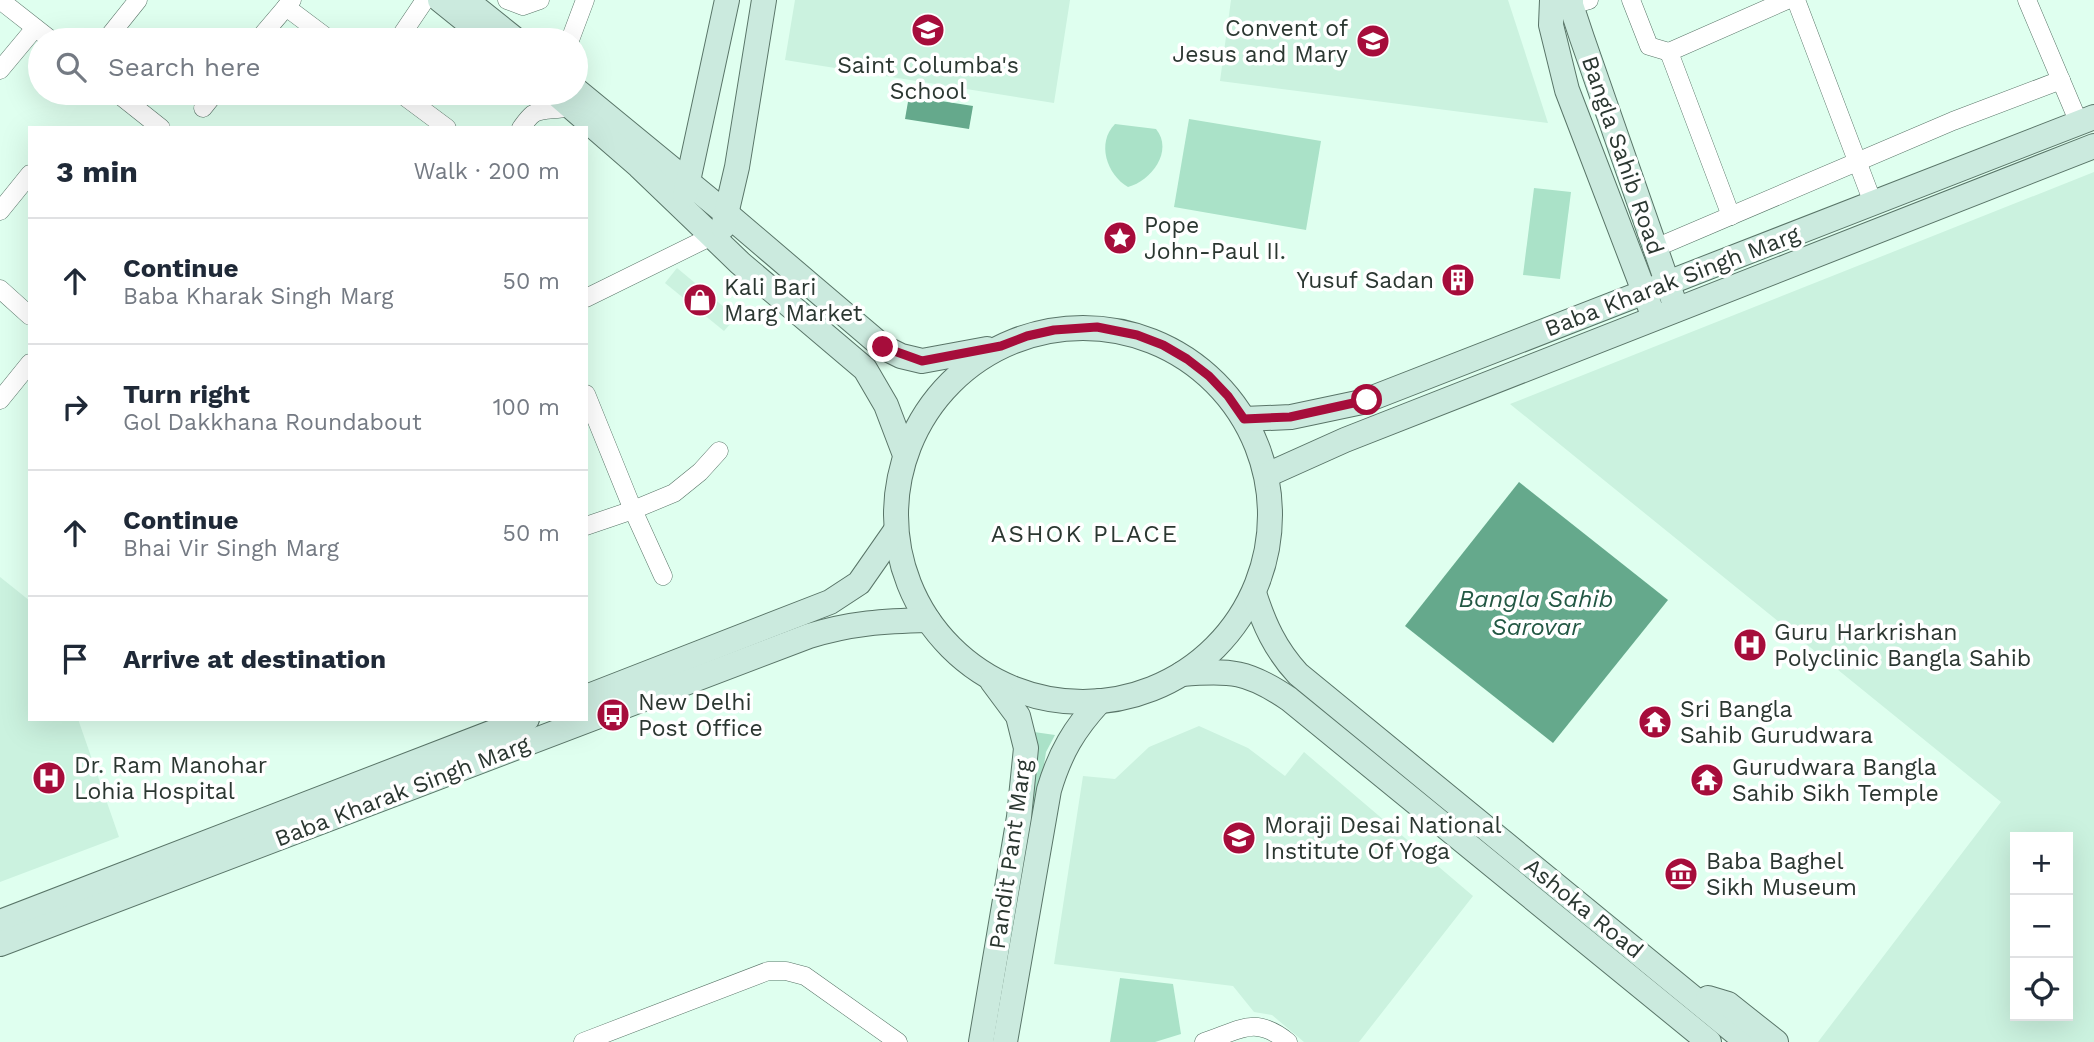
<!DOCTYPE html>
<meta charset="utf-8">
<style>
:root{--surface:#fff;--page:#f2f2f3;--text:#1f2937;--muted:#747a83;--line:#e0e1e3}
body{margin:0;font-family:"Work Sans",sans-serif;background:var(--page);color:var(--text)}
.controls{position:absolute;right:21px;bottom:21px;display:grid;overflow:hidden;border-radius:0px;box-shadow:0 7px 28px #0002}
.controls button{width:63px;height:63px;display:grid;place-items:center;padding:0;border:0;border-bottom:2px solid var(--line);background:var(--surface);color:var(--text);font:35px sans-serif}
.stop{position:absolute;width:21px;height:21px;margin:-16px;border:5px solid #a60d3b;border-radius:50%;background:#fff}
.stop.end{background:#a60d3b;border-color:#fff;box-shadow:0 2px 7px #0008}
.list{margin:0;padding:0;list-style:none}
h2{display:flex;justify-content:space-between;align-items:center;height:91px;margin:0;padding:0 28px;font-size:30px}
h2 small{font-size:23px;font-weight:400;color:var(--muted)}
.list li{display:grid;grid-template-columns:46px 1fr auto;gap:21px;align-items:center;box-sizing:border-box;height:126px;padding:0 28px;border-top:2px solid var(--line)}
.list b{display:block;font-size:26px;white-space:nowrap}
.list p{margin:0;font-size:23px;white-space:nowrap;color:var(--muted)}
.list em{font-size:23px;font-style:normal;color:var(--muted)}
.icon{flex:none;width:38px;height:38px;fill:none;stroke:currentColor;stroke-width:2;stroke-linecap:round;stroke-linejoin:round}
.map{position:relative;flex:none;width:2094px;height:1042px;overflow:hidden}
.search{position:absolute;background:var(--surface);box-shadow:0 7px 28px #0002;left:28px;top:28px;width:560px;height:77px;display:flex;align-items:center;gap:18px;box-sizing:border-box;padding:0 24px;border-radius:38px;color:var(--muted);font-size:26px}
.panel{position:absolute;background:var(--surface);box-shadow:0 7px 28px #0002;left:28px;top:126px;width:560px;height:595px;border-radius:0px}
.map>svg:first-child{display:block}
.built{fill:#cbf2df;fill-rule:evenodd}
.green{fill:#aae2c8}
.water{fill:#65a98c}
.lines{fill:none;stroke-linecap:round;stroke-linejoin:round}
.street-casing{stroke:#597568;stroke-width:19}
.secondary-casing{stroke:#597568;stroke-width:26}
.street{stroke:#fff;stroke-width:18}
.secondary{stroke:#cbeade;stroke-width:24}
.route{stroke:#a60d3b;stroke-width:9}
.labels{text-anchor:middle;stroke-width:7;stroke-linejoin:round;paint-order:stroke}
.poi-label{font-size:23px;fill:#2b3731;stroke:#fff;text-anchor:start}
.street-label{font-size:23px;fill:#2b3731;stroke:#fff}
.neighbourhood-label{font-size:24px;letter-spacing:2px;fill:#2b3731;stroke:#fff}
.water-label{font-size:24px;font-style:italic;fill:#235844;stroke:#fff}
</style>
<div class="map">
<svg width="2094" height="1042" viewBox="0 0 2094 1042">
<rect width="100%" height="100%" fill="#dfffef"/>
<g class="built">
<path d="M795 0H1070L1054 103 785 60Z"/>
<path d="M1231 0H1508L1548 123 1220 81Z"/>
<path d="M2094 172V1042H1818L2001 802 1510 404ZM2015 837H2068V1016H2015Z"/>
<path d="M677 268 736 317 724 331 665 283Z"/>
<path d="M0 577 30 601V719H78L119 837 0 882Z"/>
<path d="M1199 726 1248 748 1285 776 1304 752 1473 896 1359 1042H1304L1272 1015 1254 1012 1233 986 1054 964 1083 776 1115 779 1149 747Z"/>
</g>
<g class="green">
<path d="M1189 119 1321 141 1306 230 1174 207Z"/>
<path d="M1115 124 1156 129C1174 151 1151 181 1128 187 1107 175 1096 143 1115 124Z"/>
<path d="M1534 188 1571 192 1560 279 1523 275Z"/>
<path d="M1034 732 1055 735 1046 752 1036 816 1029 815 1038 751Z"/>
<path d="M1120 978 1173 984 1181 1034 1155 1042H1110Z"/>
</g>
<g class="water">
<path d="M909 96 973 106 969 129 905 119Z"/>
<path d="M1519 482 1668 600 1553 743 1405 626Z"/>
</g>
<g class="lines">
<defs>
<g id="street">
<path d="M0 0 51 40"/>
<path d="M507 0 523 6 540 0"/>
<path d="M1631 0 1649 46 1669 52"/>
<path d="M1796 0 1873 203"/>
<path d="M2027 0 2079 123"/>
<path d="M1571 5 1589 0"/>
<path d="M286 7 330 40"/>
<path d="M106 40 138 0"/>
<path d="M258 40 292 0"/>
<path d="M398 40 425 0"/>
<path d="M570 40 585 0"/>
<path d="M0 70 35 28"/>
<path d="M117 93 161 128"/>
<path d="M400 93 447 128"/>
<path d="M203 108 215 93"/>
<path d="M521 128C524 124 528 118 533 114 543 107 564 112 579 103"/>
<path d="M0 211 30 174"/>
<path d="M1731 216 1669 52 1787 0"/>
<path d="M1667 243 1953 121 2061 80"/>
<path d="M0 289 30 316"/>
<path d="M586 298 712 236"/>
<path d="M586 394 633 510 586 526"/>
<path d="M0 400 30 363"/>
<path d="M663 576 633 510 674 493 700 472 719 451"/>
<path d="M583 1042 768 971H786L805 976 898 1042"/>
<path d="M1204 1042C1240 1030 1255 1015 1288 1042"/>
</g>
<g id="secondary">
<path d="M440 0 476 29"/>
<path d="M466 0 516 40"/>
<path d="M1552 0 1551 25 1567 90 1650 307"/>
<path d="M1571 0V5L1582 38 1673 299"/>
<path d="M576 90 727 214 883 347 901 356 922 361 987 349"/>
<path d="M555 93 639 166 740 263 865 369 886 405 905 455"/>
<path d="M685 195 727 0"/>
<path d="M723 227 737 167 764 0"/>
<circle cx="1083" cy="515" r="187"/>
<path d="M1244 419 1291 417 1362 402 2094 117"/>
<path d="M1267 475 1345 440 2094 146"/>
<path d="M1254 593C1264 624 1275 649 1298 674L1747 1042"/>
<path d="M1182 674C1231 670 1248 671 1289 699L1709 1042"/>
<path d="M586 697 830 602 859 583 896 530"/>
<path d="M0 922 527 719"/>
<path d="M0 944 809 636C851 623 884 621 928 620"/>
<path d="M1708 998 1728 1004 1776 1042"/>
<path d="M981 1042 1019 817 1026 748 1018 716 992 681"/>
<path d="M1005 1042 1049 790C1060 753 1074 729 1100 701"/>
</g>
</defs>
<use href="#street" class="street-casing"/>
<use href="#secondary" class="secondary-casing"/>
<use href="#street" class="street"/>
<use href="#secondary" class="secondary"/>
</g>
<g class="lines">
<path class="route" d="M883 347 922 361 1001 346 1027 336 1054 330 1097 327 1137 335 1163 345 1187 359 1209 376 1228 396 1244 419 1290 417 1367 400"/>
</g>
<defs>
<symbol id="school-disc" viewBox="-11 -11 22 22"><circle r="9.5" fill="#a60d3b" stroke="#fff"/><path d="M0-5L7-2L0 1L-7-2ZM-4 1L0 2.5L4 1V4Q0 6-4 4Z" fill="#fff"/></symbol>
<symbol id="sight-disc" viewBox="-11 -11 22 22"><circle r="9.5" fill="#a60d3b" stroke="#fff"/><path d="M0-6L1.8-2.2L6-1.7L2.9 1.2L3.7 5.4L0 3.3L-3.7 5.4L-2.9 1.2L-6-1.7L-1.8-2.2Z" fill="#fff"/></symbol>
<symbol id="building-disc" viewBox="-11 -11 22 22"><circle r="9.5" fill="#a60d3b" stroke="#fff"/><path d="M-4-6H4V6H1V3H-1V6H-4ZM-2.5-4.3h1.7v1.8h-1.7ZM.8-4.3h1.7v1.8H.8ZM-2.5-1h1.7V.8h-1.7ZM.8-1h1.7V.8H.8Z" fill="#fff"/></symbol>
<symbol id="shop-disc" viewBox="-11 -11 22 22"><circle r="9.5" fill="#a60d3b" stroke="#fff"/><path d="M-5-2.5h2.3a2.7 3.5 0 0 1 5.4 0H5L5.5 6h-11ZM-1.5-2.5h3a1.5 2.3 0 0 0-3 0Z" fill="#fff"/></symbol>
<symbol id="hospital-disc" viewBox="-11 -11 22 22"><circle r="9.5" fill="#a60d3b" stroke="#fff"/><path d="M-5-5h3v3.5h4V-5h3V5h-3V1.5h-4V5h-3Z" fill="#fff"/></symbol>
<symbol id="bus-disc" viewBox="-11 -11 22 22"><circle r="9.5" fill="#a60d3b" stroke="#fff"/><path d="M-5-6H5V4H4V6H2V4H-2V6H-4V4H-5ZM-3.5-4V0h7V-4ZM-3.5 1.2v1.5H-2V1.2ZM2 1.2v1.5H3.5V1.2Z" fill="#fff"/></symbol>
<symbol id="temple-disc" viewBox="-11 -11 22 22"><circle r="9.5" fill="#a60d3b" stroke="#fff"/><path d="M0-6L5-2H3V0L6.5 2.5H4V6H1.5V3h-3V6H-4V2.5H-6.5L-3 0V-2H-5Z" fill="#fff"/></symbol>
<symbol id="university-disc" viewBox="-11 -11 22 22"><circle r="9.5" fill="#a60d3b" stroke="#fff"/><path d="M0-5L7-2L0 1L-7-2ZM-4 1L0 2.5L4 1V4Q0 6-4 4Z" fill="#fff"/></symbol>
<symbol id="museum-disc" viewBox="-11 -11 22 22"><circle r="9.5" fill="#a60d3b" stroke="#fff"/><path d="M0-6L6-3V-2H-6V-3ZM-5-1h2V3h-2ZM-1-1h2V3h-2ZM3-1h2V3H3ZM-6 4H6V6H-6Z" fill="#fff"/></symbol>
</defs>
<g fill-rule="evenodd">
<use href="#school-disc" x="909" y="11" width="38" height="38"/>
<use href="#school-disc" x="1354" y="22" width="38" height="38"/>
<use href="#sight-disc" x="1101" y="219" width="38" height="38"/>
<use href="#building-disc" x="1439" y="261" width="38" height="38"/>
<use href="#shop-disc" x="681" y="281" width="38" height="38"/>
<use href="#hospital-disc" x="1731" y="626" width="38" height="38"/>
<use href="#bus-disc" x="594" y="696" width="38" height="38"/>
<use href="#temple-disc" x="1636" y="703" width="38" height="38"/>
<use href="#hospital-disc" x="30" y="759" width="38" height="38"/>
<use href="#temple-disc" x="1688" y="761" width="38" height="38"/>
<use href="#university-disc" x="1220" y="819" width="38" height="38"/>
<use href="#museum-disc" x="1662" y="855" width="38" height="38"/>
</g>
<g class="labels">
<g class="poi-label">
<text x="1348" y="36" text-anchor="end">Convent of<tspan x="1348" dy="26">Jesus and Mary</tspan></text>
<text x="928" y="73" text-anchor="middle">Saint Columba's<tspan x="928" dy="26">School</tspan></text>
<text x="1144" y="233">Pope<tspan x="1144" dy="26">John-Paul II.</tspan></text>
<text x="1434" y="288" text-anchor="end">Yusuf Sadan</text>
<text x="724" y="295">Kali Bari<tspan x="724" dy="26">Marg Market</tspan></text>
<text x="1774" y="640">Guru Harkrishan<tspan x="1774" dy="26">Polyclinic Bangla Sahib</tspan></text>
<text x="638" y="710">New Delhi<tspan x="638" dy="26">Post Office</tspan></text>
<text x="1680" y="717">Sri Bangla<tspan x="1680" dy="26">Sahib Gurudwara</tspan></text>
<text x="74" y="773">Dr. Ram Manohar<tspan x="74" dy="26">Lohia Hospital</tspan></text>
<text x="1732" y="775">Gurudwara Bangla<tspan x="1732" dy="26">Sahib Sikh Temple</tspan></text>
<text x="1264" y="833">Moraji Desai National<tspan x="1264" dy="26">Institute Of Yoga</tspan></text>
<text x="1706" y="869">Baba Baghel<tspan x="1706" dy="26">Sikh Museum</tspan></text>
</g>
<g class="street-label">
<text transform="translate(1623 155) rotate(71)" y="8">Bangla Sahib Road</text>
<text transform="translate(1672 281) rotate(-21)" y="8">Baba Kharak Singh Marg</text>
<text transform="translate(402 791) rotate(-21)" y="8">Baba Kharak Singh Marg</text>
<text transform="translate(1010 854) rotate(-82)" y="8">Pandit Pant Marg</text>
<text transform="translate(1584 908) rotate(39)" y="8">Ashoka Road</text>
</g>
<g class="neighbourhood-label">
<text x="1085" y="542">ASHOK PLACE</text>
</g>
<g class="water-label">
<text x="1536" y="607">Bangla Sahib<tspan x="1536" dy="28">Sarovar</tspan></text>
</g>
</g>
</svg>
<div class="controls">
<button>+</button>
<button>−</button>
<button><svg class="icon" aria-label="locate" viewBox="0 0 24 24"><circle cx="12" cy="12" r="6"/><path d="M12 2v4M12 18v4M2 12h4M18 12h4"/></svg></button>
</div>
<div class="stop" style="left:1367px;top:400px"></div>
<div class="stop end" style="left:883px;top:347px"></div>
<div class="search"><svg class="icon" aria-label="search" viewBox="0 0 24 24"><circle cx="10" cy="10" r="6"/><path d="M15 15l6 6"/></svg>Search here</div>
<section class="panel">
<h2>3 min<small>Walk · 200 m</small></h2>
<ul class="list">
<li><svg class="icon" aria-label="ahead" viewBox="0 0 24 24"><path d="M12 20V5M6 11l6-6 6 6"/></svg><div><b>Continue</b><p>Baba Kharak Singh Marg</p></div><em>50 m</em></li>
<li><svg class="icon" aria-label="right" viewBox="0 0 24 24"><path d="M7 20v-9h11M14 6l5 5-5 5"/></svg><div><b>Turn right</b><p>Gol Dakkhana Roundabout</p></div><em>100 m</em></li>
<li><svg class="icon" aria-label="ahead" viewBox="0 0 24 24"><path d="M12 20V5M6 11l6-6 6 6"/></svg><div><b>Continue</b><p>Bhai Vir Singh Marg</p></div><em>50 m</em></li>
<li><svg class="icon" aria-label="arrive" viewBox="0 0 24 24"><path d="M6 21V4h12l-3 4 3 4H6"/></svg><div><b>Arrive at destination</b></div></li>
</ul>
</section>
</div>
